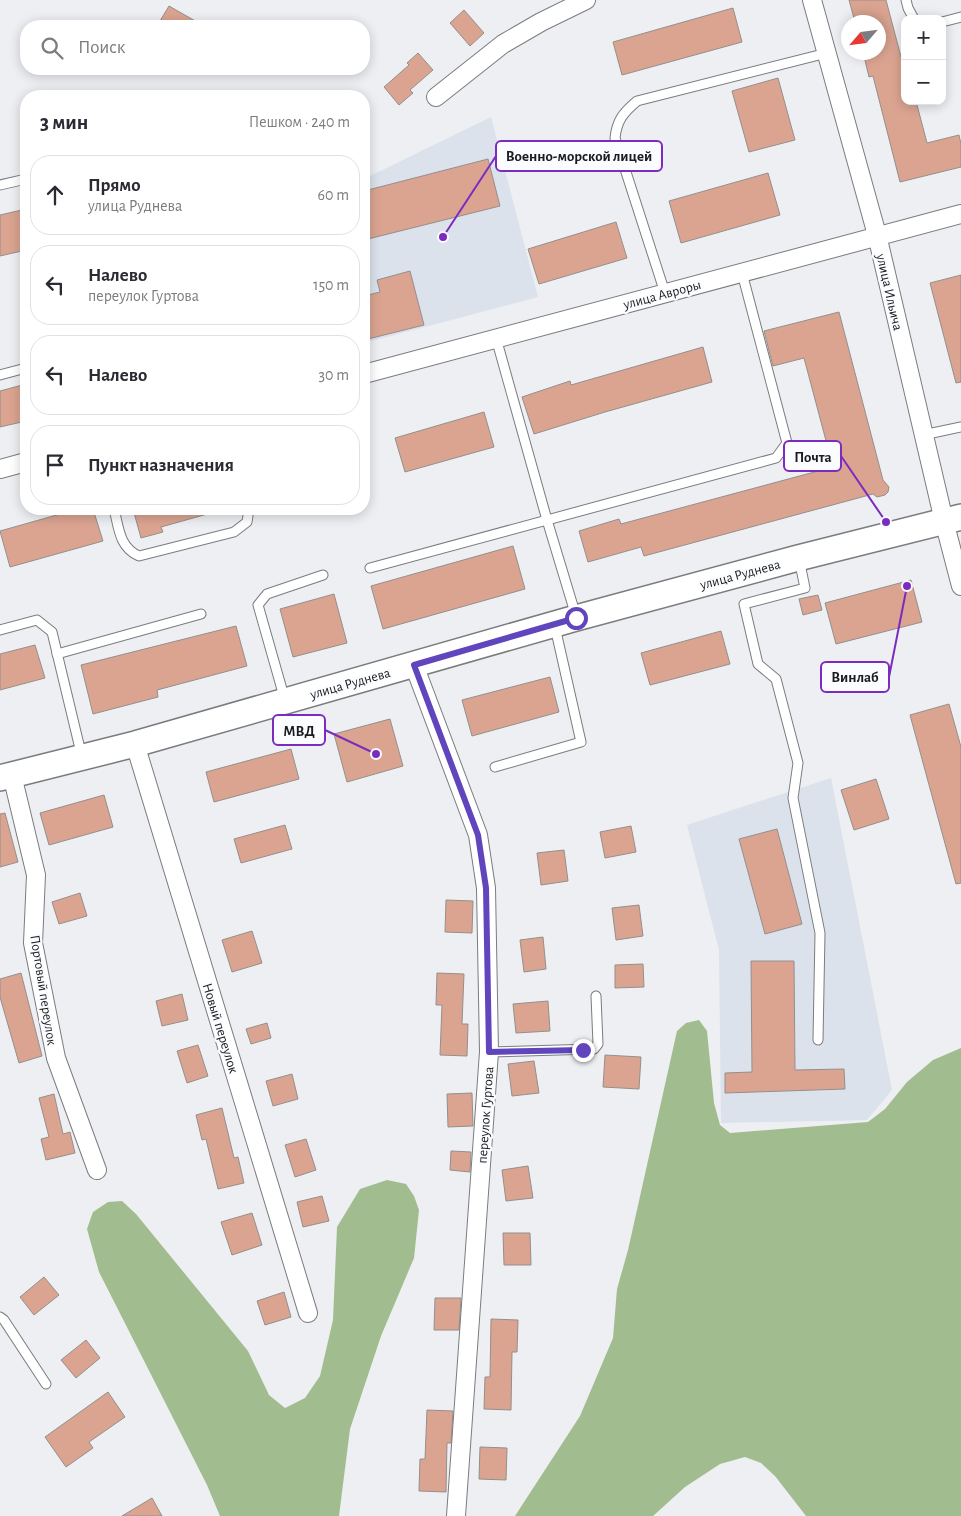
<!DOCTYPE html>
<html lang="ru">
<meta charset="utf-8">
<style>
:root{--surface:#fff;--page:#f7f7f7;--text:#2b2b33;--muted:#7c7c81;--line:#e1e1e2}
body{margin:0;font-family:"Alegreya Sans",sans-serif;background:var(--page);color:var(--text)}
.controls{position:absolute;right:15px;top:15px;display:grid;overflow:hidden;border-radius:10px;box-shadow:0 2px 12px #0003}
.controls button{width:45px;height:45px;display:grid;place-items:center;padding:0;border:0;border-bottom:1px solid var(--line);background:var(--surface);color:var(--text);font:25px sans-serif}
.compass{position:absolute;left:841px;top:15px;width:45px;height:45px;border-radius:50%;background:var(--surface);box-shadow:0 2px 12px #0003;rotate:242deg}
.stop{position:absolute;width:15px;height:15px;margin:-11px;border:4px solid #6145bd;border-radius:50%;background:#fff}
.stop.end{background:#6145bd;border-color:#fff;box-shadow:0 1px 5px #0008}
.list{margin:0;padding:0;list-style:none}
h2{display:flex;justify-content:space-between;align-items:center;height:65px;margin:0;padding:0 20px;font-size:21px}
h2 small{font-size:16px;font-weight:400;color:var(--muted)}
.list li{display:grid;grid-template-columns:32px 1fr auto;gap:15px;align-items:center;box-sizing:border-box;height:80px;margin:0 10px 10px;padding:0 10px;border:1px solid var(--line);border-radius:20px}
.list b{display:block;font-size:19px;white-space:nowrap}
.list p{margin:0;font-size:16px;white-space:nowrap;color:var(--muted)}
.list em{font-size:16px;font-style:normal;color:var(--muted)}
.icon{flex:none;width:28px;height:28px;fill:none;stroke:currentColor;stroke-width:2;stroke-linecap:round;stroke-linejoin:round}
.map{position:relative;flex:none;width:961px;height:1516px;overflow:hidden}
.search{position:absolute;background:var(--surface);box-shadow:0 2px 12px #0003;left:20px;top:20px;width:350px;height:55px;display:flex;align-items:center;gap:12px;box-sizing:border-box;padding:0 18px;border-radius:20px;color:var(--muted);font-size:19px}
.panel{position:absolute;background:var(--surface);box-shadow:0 2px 12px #0003;left:20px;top:90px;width:350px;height:425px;border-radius:20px}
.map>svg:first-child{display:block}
.built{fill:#dbe2eb}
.forest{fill:#a1bc8e}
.building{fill:#dba491;stroke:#938f8e}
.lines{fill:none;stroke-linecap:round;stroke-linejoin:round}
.lane-casing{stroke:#7a7c7e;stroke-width:11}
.street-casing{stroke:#7a7c7e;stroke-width:20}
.secondary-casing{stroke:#7a7c7e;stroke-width:28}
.lane{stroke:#fff;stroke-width:9}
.street{stroke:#fff;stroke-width:18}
.secondary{stroke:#fff;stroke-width:25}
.route{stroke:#6145bd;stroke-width:6}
.labels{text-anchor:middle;stroke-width:4.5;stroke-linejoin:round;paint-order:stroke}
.street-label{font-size:14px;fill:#1b1c1d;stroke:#fbfcff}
.leader{fill:none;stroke:#7b2cbf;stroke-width:2}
.callout-dot{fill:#7b2cbf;stroke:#fbfcff;stroke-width:2}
.callout{fill:#fbfcff;stroke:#7b2cbf;stroke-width:2}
.callout-label{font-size:15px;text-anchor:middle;font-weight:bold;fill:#1b1c1d}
</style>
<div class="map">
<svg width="961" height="1516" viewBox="0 0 961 1516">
<rect width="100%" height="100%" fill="#edeff2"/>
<g class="built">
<path d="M491 117 538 297 364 343V176L366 178Z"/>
<path d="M831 778 892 1090 867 1120 721 1123 719 950 687 825Z"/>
</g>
<g class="forest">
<path d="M699 1020 707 1031 714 1103 720 1125 730 1133 868 1122 885 1109 907 1082 933 1060 961 1048V1516H806L775 1476 761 1463 745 1457 720 1464 685 1487 653 1516H515L580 1416 613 1338 617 1289 628 1250 677 1031 686 1023Z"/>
<path d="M387 1180 406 1184 414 1196 419 1210 414 1258 381 1336 350 1429 339 1516H220L207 1485 99 1272 87 1229 93 1212 108 1202 122 1201 136 1214 248 1351 269 1395 285 1408 305 1398 320 1376 333 1320 337 1227 360 1189Z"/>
</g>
<g class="building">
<path d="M849 0H886L905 72V101H916L927 143 959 135 961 144V167L900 182 873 76 869 77 863 52H878V22H855Z"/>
<path d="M169 6 204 26H157Z"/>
<path d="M733 8 742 42 622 75 613 42Z"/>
<path d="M464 10 484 33 470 46 450 23Z"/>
<path d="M418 53 433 70 410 90 413 93 399 105 384 87 409 65 407 63Z"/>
<path d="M778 78 795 140 749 152 732 91Z"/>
<path d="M488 159 500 206 364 240V191Z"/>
<path d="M768 173 780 215 681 243 669 201Z"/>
<path d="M26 209V250L0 256V215Z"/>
<path d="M616 222 627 258 539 284 528 249Z"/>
<path d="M410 271 424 325 364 340V296L380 292 377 280Z"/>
<path d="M961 275V382L956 383 930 283Z"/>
<path d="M839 312 883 480 889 487 888 492 885 495 877 497 873 494 644 556 641 547 588 562 579 531 619 519 621 524 833 467 804 358 773 366 764 331Z"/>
<path d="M703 347 712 382 605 412 534 434 522 397 570 381 571 385Z"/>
<path d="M26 384V421L0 427V391Z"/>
<path d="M484 412 494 447 405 472 395 438Z"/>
<path d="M78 509H93L103 541 10 567 0 531Z"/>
<path d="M133 509H210L211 513 161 527 163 532 141 538Z"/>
<path d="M513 546 525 589 383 629 371 586Z"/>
<path d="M911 580 922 622 836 644 825 603Z"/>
<path d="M334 594 347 643 293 657 280 609Z"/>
<path d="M818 595 822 610 803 615 799 599Z"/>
<path d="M236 626 247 666 157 690 158 697 93 714 81 665Z"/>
<path d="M721 631 730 664 650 685 641 653Z"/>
<path d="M35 645 45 678 0 690V654Z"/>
<path d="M550 677 559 712 472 736 462 700Z"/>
<path d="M949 704 961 747V883L956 884 910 715Z"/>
<path d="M390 719 403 766 347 782 334 734Z"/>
<path d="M291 749 299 779 214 802 206 772Z"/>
<path d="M876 779 889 819 854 830 841 790Z"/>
<path d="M104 795 113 827 49 845 40 813Z"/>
<path d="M5 813 18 862 0 867V814Z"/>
<path d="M285 825 292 849 241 863 234 839Z"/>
<path d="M631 826 636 852 605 858 600 832Z"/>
<path d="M777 829 802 924 765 934 739 839Z"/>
<path d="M564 850 568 881 541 885 537 853Z"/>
<path d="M80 893 87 916 59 924 52 902Z"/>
<path d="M446 900 473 901 472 933 445 932Z"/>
<path d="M639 905 643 936 616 940 612 908Z"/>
<path d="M252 931 262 963 232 972 222 940Z"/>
<path d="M543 937 546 969 524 972 520 940Z"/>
<path d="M751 961H794L795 1070 844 1069 845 1089 725 1093V1073L752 1072Z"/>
<path d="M643 964 644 987 615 988V965Z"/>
<path d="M21 973 42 1056 19 1063 0 997V979Z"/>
<path d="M437 973 464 974 462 1024H468L467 1056 440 1055 442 1005H436Z"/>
<path d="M182 994 188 1020 162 1026 156 1001Z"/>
<path d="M548 1001 550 1031 516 1033 513 1004Z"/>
<path d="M267 1023 271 1038 251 1044 246 1029Z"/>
<path d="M198 1045 208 1076 187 1083 177 1051Z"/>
<path d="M605 1055 641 1057 639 1089 603 1087Z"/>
<path d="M534 1061 539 1093 512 1096 508 1064Z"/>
<path d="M292 1074 298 1099 273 1106 266 1081Z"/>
<path d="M472 1093 473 1126 448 1127 447 1094Z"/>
<path d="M54 1094 63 1134 70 1132 75 1153 46 1160 41 1139 49 1137 39 1098Z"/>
<path d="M222 1108 234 1158 238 1157 244 1183 218 1189 206 1139 202 1140 196 1115Z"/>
<path d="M306 1139 316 1170 295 1177 285 1145Z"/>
<path d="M451 1151 471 1152 470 1172 450 1170Z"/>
<path d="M528 1166 533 1198 506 1201 502 1170Z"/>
<path d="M322 1196 329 1221 303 1227 297 1202Z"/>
<path d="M252 1213 262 1245 232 1255 221 1222Z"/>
<path d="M503 1233H530L531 1265H504Z"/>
<path d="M44 1277 59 1295 34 1315 20 1297Z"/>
<path d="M284 1292 291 1317 265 1325 257 1301Z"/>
<path d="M435 1298H461L459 1330H434Z"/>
<path d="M491 1319 518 1320 517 1352H512L511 1410 484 1409 485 1377H490Z"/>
<path d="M86 1340 100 1358 76 1378 61 1360Z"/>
<path d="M108 1392 125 1417 89 1442 93 1448 66 1467 45 1437Z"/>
<path d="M427 1410 453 1411 451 1443H447L446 1492 419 1491 420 1459H425Z"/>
<path d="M480 1447 507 1448 506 1480 479 1479Z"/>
<path d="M152 1498 162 1516H122Z"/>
</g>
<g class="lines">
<defs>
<g id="lane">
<path d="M906 0 908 8 914 19"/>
<path d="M942 22 961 17"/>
<path d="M0 185 26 179"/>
<path d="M665 293 615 138C617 120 623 113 637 101L827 53"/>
<path d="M496 338 547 520 576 616"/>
<path d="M0 375 26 368"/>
<path d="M923 435 961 427"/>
<path d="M114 509C119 528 119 547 139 556L234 532 247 522 249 509"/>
<path d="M799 559 805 588 744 604 758 664 776 679 798 763 793 798 820 933 818 1040"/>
<path d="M370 568 776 458 787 443 742 273"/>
<path d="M0 630 37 620 52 632 82 757"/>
<path d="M57 654 201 614"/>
<path d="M285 700 258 605 267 594 323 575"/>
<path d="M495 767 581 742 555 627"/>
<path d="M489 1052 594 1049 598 1044 596 996"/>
<path d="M0 1317 4 1320 46 1384"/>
</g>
<g id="street">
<path d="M812 0 877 235 944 521 961 586"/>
<path d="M436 97 503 44 541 22 586 0"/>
<path d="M364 374 961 214"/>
<path d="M0 469 26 462"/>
<path d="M414 665 478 835 486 888 489 1052 456 1516"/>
<path d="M135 744 308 1313"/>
<path d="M12 775 36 875 33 943 56 1058 97 1170"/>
</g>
<path id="secondary" d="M0 778 135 744 576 618 798 558 961 517"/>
</defs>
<use href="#lane" class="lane-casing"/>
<use href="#street" class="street-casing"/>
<use href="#secondary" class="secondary-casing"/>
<use href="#lane" class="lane"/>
<use href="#street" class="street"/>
<use href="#secondary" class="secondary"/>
</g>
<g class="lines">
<path class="route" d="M576 618 414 665 478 835 486 888 489 1052 583 1050"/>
</g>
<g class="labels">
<g class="street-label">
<text transform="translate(890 292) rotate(77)" y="5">улица Ильича</text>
<text transform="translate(662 294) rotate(-15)" y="5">улица Авроры</text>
<text transform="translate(740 574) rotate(-15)" y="5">улица Руднева</text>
<text transform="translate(350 683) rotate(-16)" y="5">улица Руднева</text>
<text transform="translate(44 990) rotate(81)" y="5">Портовый переулок</text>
<text transform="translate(221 1028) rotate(73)" y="5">Новый переулок</text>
<text transform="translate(485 1115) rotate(-86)" y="5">переулок Гуртова</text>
</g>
</g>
<path class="leader" d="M443 237L496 156M886 522L841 456M907 586L889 677M376 754L325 730"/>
<g class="callout-dot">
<circle cx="443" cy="237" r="5"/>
<circle cx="886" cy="522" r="5"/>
<circle cx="907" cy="586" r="5"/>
<circle cx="376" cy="754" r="5"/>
</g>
<g class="callout">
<rect x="496" y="141" width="166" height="30" rx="5"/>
<rect x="784" y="441" width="57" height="30" rx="5"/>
<rect x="821" y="662" width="68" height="30" rx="5"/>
<rect x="273" y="715" width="52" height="30" rx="5"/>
</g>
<g class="callout-label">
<text x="579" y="161">Военно-морской лицей</text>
<text x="813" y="462">Почта</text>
<text x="855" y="682">Винлаб</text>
<text x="299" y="736">МВД</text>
</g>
</svg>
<div class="controls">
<button>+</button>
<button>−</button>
</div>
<svg class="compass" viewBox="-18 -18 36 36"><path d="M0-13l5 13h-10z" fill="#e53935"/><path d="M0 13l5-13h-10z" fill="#7c7c81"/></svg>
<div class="stop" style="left:576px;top:618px"></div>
<div class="stop end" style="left:583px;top:1050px"></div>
<div class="search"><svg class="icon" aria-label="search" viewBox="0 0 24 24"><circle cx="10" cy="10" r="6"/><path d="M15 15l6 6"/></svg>Поиск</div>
<section class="panel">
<h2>3 мин<small>Пешком · 240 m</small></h2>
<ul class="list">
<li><svg class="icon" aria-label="ahead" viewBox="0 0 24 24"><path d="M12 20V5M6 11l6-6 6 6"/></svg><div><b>Прямо</b><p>улица Руднева</p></div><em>60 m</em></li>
<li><svg class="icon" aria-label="left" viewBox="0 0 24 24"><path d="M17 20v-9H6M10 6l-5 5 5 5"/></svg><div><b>Налево</b><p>переулок Гуртова</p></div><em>150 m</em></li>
<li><svg class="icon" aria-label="left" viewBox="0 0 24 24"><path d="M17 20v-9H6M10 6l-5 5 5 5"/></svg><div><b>Налево</b></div><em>30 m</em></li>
<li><svg class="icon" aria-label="arrive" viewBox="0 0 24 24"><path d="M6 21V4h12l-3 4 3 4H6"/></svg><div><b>Пункт назначения</b></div></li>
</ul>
</section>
</div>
